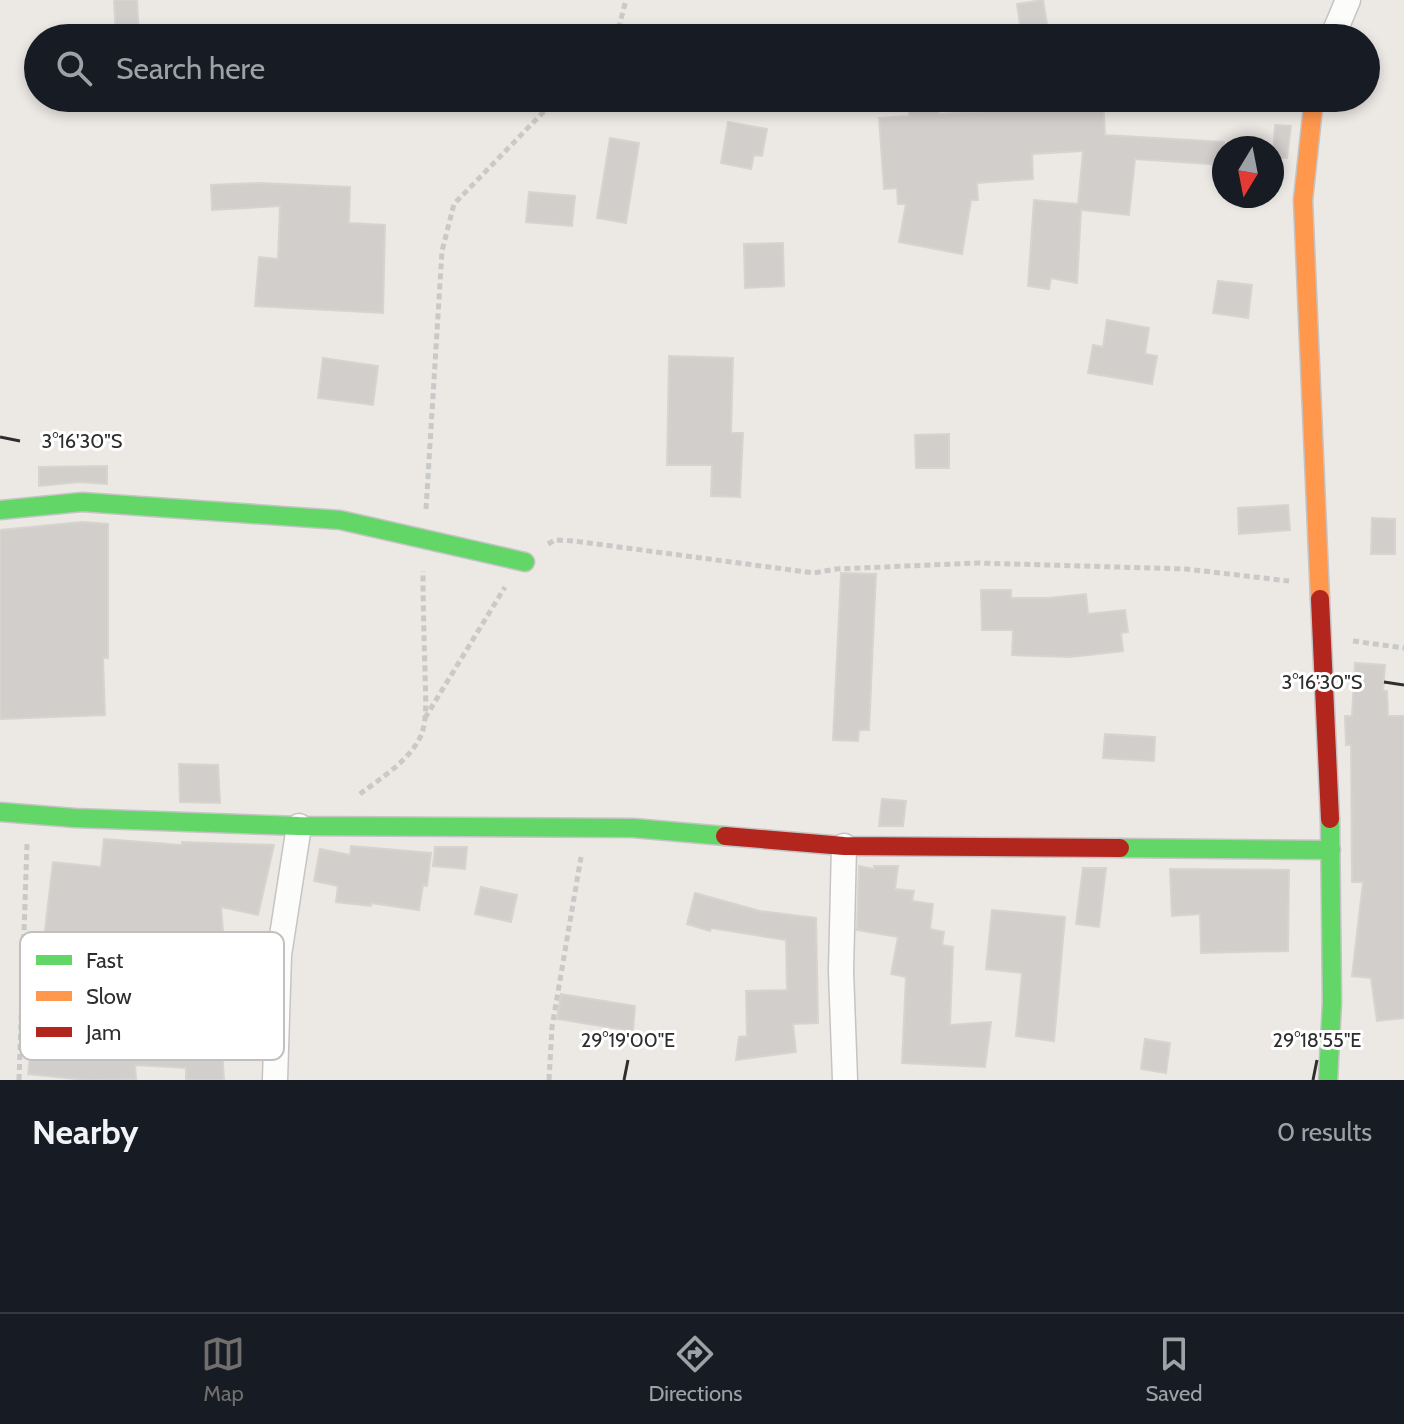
<!DOCTYPE html>
<meta charset="utf-8">
<style>
:root{--surface:#171b24;--page:#242831;--text:#f1f3f6;--muted:#9ea1a6;--line:#363941;--accent:#706f6e}
body{margin:0;font-family:Cabin,sans-serif;background:var(--page);color:var(--text)}
.compass{position:absolute;left:1212px;top:136px;width:72px;height:72px;border-radius:50%;background:var(--surface);box-shadow:0 4px 12px #0003;rotate:190deg}
.list{margin:0;padding:0;list-style:none}
h2{display:flex;justify-content:space-between;align-items:center;height:104px;margin:0;padding:0 32px;font-size:34px}
h2 small{font-size:26px;font-weight:400;color:var(--muted)}
.icon{flex:none;width:44px;height:44px;fill:none;stroke:currentColor;stroke-width:2;stroke-linecap:round;stroke-linejoin:round}
.map{position:relative;flex:none;width:1404px;height:1080px;overflow:hidden}
.search{position:absolute;background:var(--surface);box-shadow:0 4px 12px #0003;left:24px;right:24px;top:24px;height:88px;display:flex;align-items:center;gap:20px;box-sizing:border-box;padding:0 28px;border-radius:44px;color:var(--muted);font-size:30px}
.sheet{height:232px;background:var(--surface)}
nav{display:flex;justify-content:space-around;align-items:center;box-sizing:border-box;height:112px;border-top:2px solid var(--line);background:var(--surface);font-size:22px;color:var(--muted)}
nav a{display:grid;justify-items:center;gap:4px}
nav .on{color:var(--accent)}
.map>svg:first-child{display:block}
.building{fill:#d1cecb;stroke:#d7d4d0;stroke-width:2}
.lines{fill:none;stroke-linecap:round;stroke-linejoin:round}
.street-casing{stroke:#c5c4c5;stroke-width:27}
.fast-casing{stroke:#c5c4c5;stroke-width:21}
.slow-casing{stroke:#c5c4c5;stroke-width:21}
.jam-casing{stroke:#c5c4c5;stroke-width:21}
.path{stroke:#c9c9c8;stroke-width:5;stroke-dasharray:6 4;stroke-linecap:butt}
.street{stroke:#fcfcfb;stroke-width:24}
.fast{stroke:#63d668;stroke-width:18}
.slow{stroke:#ff974d;stroke-width:18}
.jam{stroke:#b3261e;stroke-width:18}
.ticks{fill:none;stroke:#2e2e2e;stroke-width:3}
.key{fill:#fff;stroke:#c0c0c0;stroke-width:2}
.key-label{font-size:22px;fill:#2e2e2e}
.ticks-label{font-size:20px;text-anchor:middle;fill:#2e2e2e;stroke:#fff;stroke-width:6;stroke-linejoin:round;paint-order:stroke}
</style>
<div class="map">
<svg width="1404" height="1080" viewBox="0 0 1404 1080">
<rect width="100%" height="100%" fill="#ece8e4"/>
<g class="building">
<path d="M114 0H137L139 38H116Z"/>
<path d="M1043 0 1049 36 1022 38 1017 4Z"/>
<path d="M909 98H938L939 114 1088 105V98H1103L1105 135 1224 142V165L1135 159 1129 215 1081 210 1077 283 1051 278 1049 289 1028 286 1034 200 1078 204 1083 151 1032 154 1033 179 977 183 978 200H971L962 254 899 242 906 204H898L897 188 884 189 879 118 909 116Z"/>
<path d="M728 122 767 129 762 156 754 155 751 169 721 163Z"/>
<path d="M1275 125 1291 126 1287 158H1273Z"/>
<path d="M610 138 639 143 626 223 597 218Z"/>
<path d="M258 183 350 187 349 223 385 225 383 313 255 306 259 257 278 259 280 206 212 210 211 185Z"/>
<path d="M529 192 575 196 572 226 526 222Z"/>
<path d="M783 243 784 286 745 288 744 244Z"/>
<path d="M1218 281 1252 285 1248 318 1213 313Z"/>
<path d="M1107 320 1149 328 1145 354 1157 356 1152 384 1088 373 1093 345 1103 347Z"/>
<path d="M669 356 733 358 731 433H743L740 497 711 496 712 465H667Z"/>
<path d="M323 358 378 366 373 405 318 398Z"/>
<path d="M949 434V468H916L915 435Z"/>
<path d="M107 466V484L80 482 39 486V467Z"/>
<path d="M1288 505 1290 530 1239 534 1238 508Z"/>
<path d="M1372 518 1395 519V554H1371Z"/>
<path d="M82 522 108 524V658H103L105 715 0 719V530Z"/>
<path d="M841 573 876 574 869 730H859L858 741 833 740Z"/>
<path d="M981 590H1011V598H1048L1086 594 1088 614 1125 610 1128 632 1121 633 1123 651 1070 657 1012 655 1013 630H982Z"/>
<path d="M1355 663 1385 665 1383 691H1387L1388 716H1404V1018L1377 1021 1371 978 1352 976 1363 882H1352L1351 745H1346L1345 716H1352Z"/>
<path d="M1105 734 1155 737 1154 761 1103 758Z"/>
<path d="M179 764 218 765 220 803 180 802Z"/>
<path d="M882 799 906 801 903 826H879Z"/>
<path d="M104 839 182 845V842L274 845 258 915 221 907 231 1032H221L224 1080H186V1068L135 1065 136 1079 87 1080 28 1074 53 862 101 867Z"/>
<path d="M351 846 431 853 427 886 423 885 419 910 371 903V906L336 902 338 886 314 881 320 849 350 855Z"/>
<path d="M435 847H467L465 869 433 866Z"/>
<path d="M859 866 874 869V866H898L895 889 914 891 912 901 933 904 930 929 944 932 942 945 953 947 950 1025 991 1022 985 1067 902 1063 906 977 891 974 898 937 857 930Z"/>
<path d="M1083 868H1106L1099 927 1076 924Z"/>
<path d="M1170 869 1289 870 1288 951 1201 953 1200 914 1172 916Z"/>
<path d="M481 887 517 895 511 922 475 914Z"/>
<path d="M695 893 760 911 816 918 818 1023 793 1024 796 1052 736 1060 739 1037 747 1036 746 991 787 990 786 940 711 928 710 931 687 924Z"/>
<path d="M992 910 1065 917 1054 1041 1016 1036 1022 973 986 969Z"/>
<path d="M561 994 635 1006 633 1031 557 1019Z"/>
<path d="M1145 1039 1170 1043 1166 1073 1141 1069Z"/>
</g>
<g class="lines">
<defs>
<g id="street">
<path d="M1332 38 1348 0"/>
<path d="M844 846 841 971 845 1080"/>
<path d="M275 1080 279 955 299 826"/>
</g>
<g id="fast">
<path d="M0 510 82 502 340 520 525 562"/>
<path d="M0 812 75 818 299 826 633 828 725 836"/>
<path d="M1120 848 1331 850"/>
<path d="M1328 1080 1332 1002 1330 819"/>
</g>
<path id="slow" d="M1314 98 1303 200 1320 599"/>
<g id="jam">
<path d="M1320 599 1330 819"/>
<path d="M725 836 844 846 1120 848"/>
</g>
</defs>
<use href="#street" class="street-casing"/>
<use href="#fast" class="fast-casing"/>
<use href="#slow" class="slow-casing"/>
<use href="#jam" class="jam-casing"/>
<g class="path">
<path d="M616 38 626 0"/>
<path d="M426 509 442 251 454 204 557 98"/>
<path d="M548 544 555 540 574 541 814 573 836 569 978 563 1186 569 1289 581"/>
<path d="M1353 641 1404 648"/>
<path d="M425 718 505 587"/>
<path d="M360 794C381 778 412 759 422 733 428 714 425 690 425 671 424 637 423 604 423 571"/>
<path d="M19 1080 27 843"/>
<path d="M549 1080 552 1027 581 857"/>
</g>
<use href="#street" class="street"/>
<use href="#fast" class="fast"/>
<use href="#slow" class="slow"/>
<use href="#jam" class="jam"/>
</g>
<path class="ticks" d="M0 437 20 441M1384 682 1404 685M624 1080 628 1060M1313 1080 1317 1060"/>
<rect x="20" y="932" width="264" height="128" rx="12" class="key"/>
<rect x="36" y="955" width="36" height="10" fill="#63d668"/>
<rect x="36" y="991" width="36" height="10" fill="#ff974d"/>
<rect x="36" y="1027" width="36" height="10" fill="#b3261e"/>
<g class="key-label">
<text x="86" y="968">Fast</text>
<text x="86" y="1004">Slow</text>
<text x="86" y="1040">Jam</text>
</g>
<g class="ticks-label">
<text x="82" y="448">3°16'30"S</text>
<text x="1322" y="689">3°16'30"S</text>
<text x="628" y="1047">29°19'00"E</text>
<text x="1317" y="1047">29°18'55"E</text>
</g>
</svg>
<svg class="compass" viewBox="-18 -18 36 36"><path d="M0-13l5 13h-10z" fill="#e53935"/><path d="M0 13l5-13h-10z" fill="#9ea1a6"/></svg>
<div class="search"><svg class="icon" aria-label="search" viewBox="0 0 24 24"><circle cx="10" cy="10" r="6"/><path d="M15 15l6 6"/></svg>Search here</div>
</div>
<section class="sheet">
<h2>Nearby<small>0 results</small></h2>
<ul class="list">
</ul>
</section>
<nav>
<a class="on"><svg class="icon" aria-label="map" viewBox="0 0 24 24"><path d="M3 6l6-2 6 2 6-2v14l-6 2-6-2-6 2zM9 4v14M15 6v14"/></svg>Map</a>
<a><svg class="icon" aria-label="directions" viewBox="0 0 24 24"><path d="M12 3l9 9-9 9-9-9zM9 14v-3h6M13 9l2 2-2 2"/></svg>Directions</a>
<a><svg class="icon" aria-label="saved" viewBox="0 0 24 24"><path d="M7 4h10v16l-5-4-5 4z"/></svg>Saved</a>
</nav>
